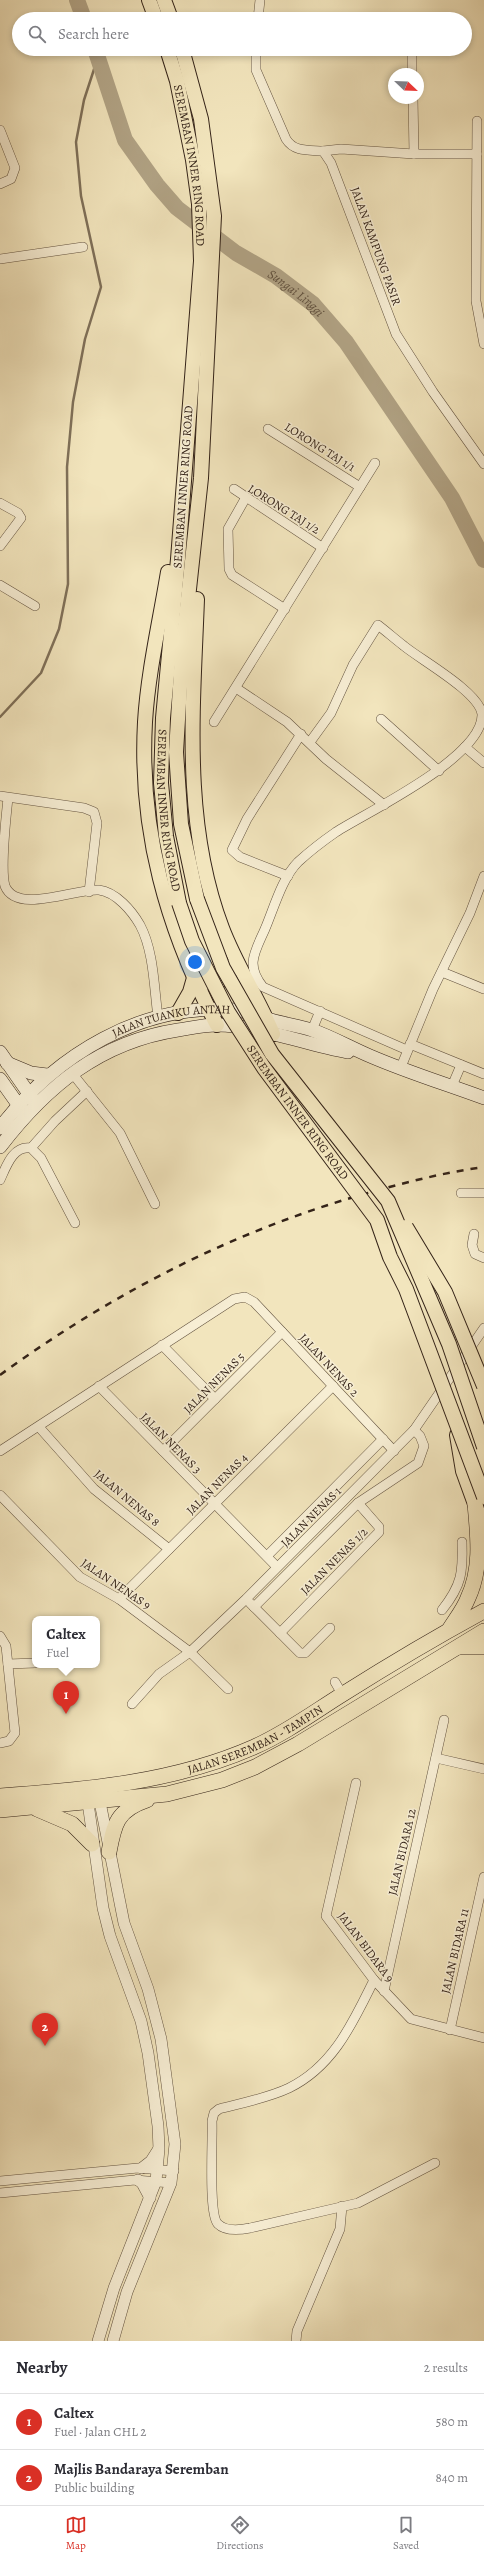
<!DOCTYPE html>
<meta charset="utf-8">
<style>
:root{--surface:#fff;--page:#f2f2f3;--text:#2b2b33;--muted:#7c7c81;--line:#e1e1e2;--accent:#d93025}
body{margin:0;font-family:Alegreya,serif;background:var(--page);color:var(--text)}
.compass{position:absolute;left:388px;top:68px;width:36px;height:36px;border-radius:50%;background:var(--surface);box-shadow:0 2px 6px #0003;rotate:113deg}
.you{position:absolute;left:195px;top:962px;width:14px;height:14px;margin:-10px;border:3px solid #fff;border-radius:50%;background:#1a73e8;box-shadow:0 0 0 6px #1a73e833}
.badge{display:grid;place-items:center;width:26px;height:26px;border-radius:50%;background:var(--accent);color:#fff;font-size:13px;font-weight:700}
.pin{position:absolute;translate:-50% -33px;filter:drop-shadow(0 1px 2px #0008)}
.pin::after{content:'';position:absolute;top:21px;width:14px;height:12px;background:inherit;clip-path:polygon(0 0,100% 0,50% 100%)}
.popup{position:absolute;left:32px;top:1616px;width:68px;height:52px;box-sizing:border-box;display:grid;place-content:center;border-radius:8px;background:var(--surface);filter:drop-shadow(0 1px 3px #0005);font-size:13px;white-space:nowrap;color:var(--muted)}
.popup b{font-size:15px;color:var(--text)}
.popup::after{content:'';position:absolute;left:50%;top:100%;margin-left:-8px;border:8px solid transparent;border-top-color:var(--surface)}
.list{margin:0;padding:0;list-style:none}
h2{display:flex;justify-content:space-between;align-items:center;height:52px;margin:0;padding:0 16px;font-size:17px}
h2 small{font-size:13px;font-weight:400;color:var(--muted)}
.list li{display:grid;grid-template-columns:26px 1fr auto;gap:12px;align-items:center;box-sizing:border-box;height:56px;padding:0 16px;border-top:1px solid var(--line)}
.list b{display:block;font-size:15px;white-space:nowrap}
.list p{margin:0;font-size:13px;white-space:nowrap;color:var(--muted)}
.list em{font-size:13px;font-style:normal;color:var(--muted)}
.icon{flex:none;width:22px;height:22px;fill:none;stroke:currentColor;stroke-width:2;stroke-linecap:round;stroke-linejoin:round}
.map{position:relative;flex:none;width:484px;height:2341px;overflow:hidden}
.search{position:absolute;background:var(--surface);box-shadow:0 2px 6px #0003;left:12px;right:12px;top:12px;height:44px;display:flex;align-items:center;gap:10px;box-sizing:border-box;padding:0 14px;border-radius:22px;color:var(--muted);font-size:15px}
.sheet{height:164px;background:var(--surface)}
nav{display:flex;justify-content:space-around;align-items:center;box-sizing:border-box;height:56px;border-top:1px solid var(--line);background:var(--surface);font-size:11px;color:var(--muted)}
nav a{display:grid;justify-items:center;gap:2px}
nav .on{color:var(--accent)}
.map>svg:first-child{display:block}
.lines{fill:none;stroke-linecap:round;stroke-linejoin:round}
.stream{stroke:#7f7059;stroke-width:2.5}
.river{stroke:#b1a385;stroke-width:16}
.minor-casing{stroke:#645441;stroke-width:10}
.tertiary-casing{stroke:#645441;stroke-width:12}
.secondary-casing{stroke:#342318;stroke-width:14}
.primary-casing{stroke:#342318;stroke-width:16}
.trunk-casing{stroke:#342318;stroke-width:16}
.minor{stroke:#f7eed4;stroke-width:9}
.tertiary{stroke:#f7eed4;stroke-width:11}
.secondary{stroke:#f7eed4;stroke-width:13}
.primary{stroke:#f2e5bd;stroke-width:14}
.trunk{stroke:#f2e5bd;stroke-width:15}
.rail{stroke:#342318;stroke-width:2.5;stroke-dasharray:7 7;stroke-linecap:butt}
.primary-bridge-casing{stroke:#342318;stroke-width:16;stroke-linecap:butt}
.primary-bridge{stroke:#f2e5bd;stroke-width:14}
.labels{text-anchor:middle;stroke-width:3;stroke-linejoin:round;paint-order:stroke}
.street-label{font-size:12px;fill:#342318;stroke:#f7eed4}
.water-label{font-size:13px;font-style:italic;fill:#60503e;stroke:#f7eed4}
</style>
<div class="map">
<svg width="484" height="2341" viewBox="0 0 484 2341">
<rect width="100%" height="100%" fill="#f2e5bd"/>
<filter id="stains"><feTurbulence type="fractalNoise" baseFrequency=".005" numOctaves="4"/><feColorMatrix values="0 0 0 0 .2 0 0 0 0 .09 0 0 0 0 .02 0 0 0 .5 -.17"/></filter>
<radialGradient id="worn" r=".72"><stop offset=".6" stop-color="#630" stop-opacity="0"/><stop offset="1" stop-color="#630" stop-opacity=".3"/></radialGradient>
<g class="lines">
<path class="stream" d="M0 717 41 673 59 629 68 584 67 467 73 402 85 339 101 287 81 196 76 142 84 100 98 57"/>
<g class="river">
<path d="M77 0 84 19"/>
<path id="s1" d="M95 49 125 140 157 185 177 208 236 253 276 276 313 304 346 342 452 498 484 560"/>
</g>
<defs>
<g id="minor">
<path d="M258 19 260 0"/>
<path d="M256 49V70L286 139C294 152 308 150 323 151L331 163 396 334 433 392 484 464"/>
<path d="M412 52V74"/>
<path d="M413 98 414 154"/>
<path d="M477 121 476 301 484 344"/>
<path d="M0 130 15 168 11 179 0 184"/>
<path d="M323 151 341 149 414 154H477"/>
<path d="M0 259 83 247"/>
<path d="M268 429 360 487"/>
<path d="M234 489 323 548"/>
<path d="M245 499 228 529 229 569 232 575 285 609"/>
<path d="M0 503 18 513 21 518 0 546"/>
<path d="M0 585 35 606"/>
<path d="M236 688 287 722 326 759 384 805"/>
<path d="M381 719 439 771"/>
<path d="M214 722 375 463"/>
<path d="M310 742 331 713 353 665 378 625C387 632 395 639 404 646 421 660 479 692 482 714 484 757 367 812 336 832 323 841 310 851 298 862 282 878 274 908 265 929 255 952 245 965 263 987L407 1050"/>
<path d="M465 747 484 763"/>
<path d="M0 796 84 808 94 812 97 823 89 892"/>
<path d="M8 798C6 818 0 868 5 886 17 915 76 888 99 890 116 892 132 911 140 925 154 951 154 988 158 1017"/>
<path d="M288 876 240 857 232 850 247 819 301 734"/>
<path d="M442 972 484 989"/>
<path d="M312 1030 320 1011"/>
<path d="M410 1044 484 1074"/>
<path d="M401 1067 433 989 470 913 484 876"/>
<path d="M72 1073 120 1133 155 1204"/>
<path d="M452 1086 461 1065"/>
<path d="M31 1148 55 1121 87 1091"/>
<path d="M0 1180C6 1167 13 1145 31 1148L41 1158 75 1223"/>
<path d="M461 1193H484"/>
<path d="M474 1234 472 1245 475 1254 484 1258"/>
<path d="M162 1345 215 1399"/>
<path d="M99 1386 277 1567"/>
<path d="M39 1427 94 1489 169 1549"/>
<path d="M0 1451 234 1299 245 1297 254 1302 394 1451"/>
<path d="M163 1451 282 1332"/>
<path d="M0 1495 80 1577 119 1599 190 1652 228 1689"/>
<path d="M267 1556 383 1439"/>
<path d="M119 1599 333 1386"/>
<path d="M250 1603 300 1653H305L330 1628"/>
<path d="M254 1607 358 1503 418 1463 424 1446 420 1436 414 1430"/>
<path d="M442 1610C462 1585 463 1572 462 1542"/>
<path d="M280 1633 379 1532V1527L358 1503"/>
<path d="M0 1636 6 1646 15 1733 9 1741 0 1743"/>
<path d="M8 1664 35 1663"/>
<path d="M335 1682 342 1694"/>
<path d="M132 1704 159 1674 190 1652 246 1599 414 1430 484 1328"/>
<path d="M436 1758 484 1769"/>
<path d="M356 1783 326 1916 374 1980 411 2019 484 2038"/>
<path d="M374 1980C353 2022 334 2066 289 2088 268 2098 242 2103 219 2109L214 2113 212 2121C213 2139 208 2215 218 2224 226 2232 240 2230 250 2228L358 2203 435 2163"/>
<path d="M384 1991 444 1720"/>
<path d="M450 2030 484 1877"/>
<path d="M0 2181 138 2168 174 2171"/>
<path d="M0 2193 135 2180 171 2183"/>
<path d="M296 2341 297 2331 340 2229 342 2206"/>
</g>
<g id="tertiary">
<path d="M100 1802 124 1923 148 1989 161 2039 175 2144 171 2183 127 2292 113 2341"/>
<path d="M88 1803 103 1908 110 1936 141 2021 148 2053 158 2126 159 2149 156 2181 114 2288 98 2341"/>
<path d="M142 2168 151 2161 158 2150"/>
<path d="M138 2180 142 2183 150 2198"/>
</g>
<g id="secondary">
<path d="M0 1052 34 1101"/>
<path d="M7 1063 31 1073 47 1075"/>
<path d="M0 1079 22 1110"/>
<path id="s2" d="M0 1128C55 1055 142 1002 236 1010 248 1011 260 1017 271 1020 285 1024 299 1026 312 1030 332 1037 351 1048 370 1056 407 1072 446 1084 484 1098"/>
<path d="M0 1147C47 1086 100 1042 178 1030 191 1028 204 1025 217 1025 258 1025 307 1045 348 1052"/>
</g>
<g id="primary">
<path d="M149 0 156 19"/>
<path d="M164 0 171 19"/>
<path id="s3" d="M167 49 177 81 193 160 199 204 201 261 178 559 163 718 161 783 166 836 179 903"/>
<path d="M182 49 201 119 214 216 201 478 182 654 176 752 181 824 197 899"/>
<path d="M168 572C160 621 148 672 145 722 139 831 167 929 217 1025"/>
<path d="M197 599C193 709 182 823 222 928 236 965 258 998 273 1034"/>
<path d="M178 1013 190 992 194 978C208 986 227 984 232 966"/>
<path d="M457 1435 463 1471 479 1515"/>
</g>
<g id="trunk">
<path d="M449 1630C455 1620 464 1609 468 1598 482 1568 478 1536 475 1504"/>
<path d="M459 1647H484"/>
<path id="s4" d="M0 1796C86 1790 175 1782 254 1747 286 1733 314 1712 343 1694 389 1665 436 1637 484 1611"/>
<path d="M37 1809 72 1824 92 1844"/>
<path d="M0 1810 167 1794 222 1780 255 1767 298 1744 484 1631"/>
<path d="M109 1852C114 1824 117 1810 147 1800"/>
</g>
</defs>
<use href="#minor" class="minor-casing"/>
<use href="#tertiary" class="tertiary-casing"/>
<use href="#secondary" class="secondary-casing"/>
<use href="#primary" class="primary-casing"/>
<use href="#trunk" class="trunk-casing"/>
<use href="#minor" class="minor"/>
<use href="#tertiary" class="tertiary"/>
<use href="#secondary" class="secondary"/>
<use href="#primary" class="primary"/>
<use href="#trunk" class="trunk"/>
<path class="rail" d="M0 1375C114 1292 239 1228 375 1191 411 1181 447 1172 484 1167"/>
<defs>
<g id="primary-bridge">
<path d="M197 899 223 968 272 1054 388 1201 449 1344 484 1447"/>
<path id="s5" d="M179 903 192 941 228 1012 264 1068 377 1220 390 1257 406 1289 484 1497"/>
<path d="M406 1227 445 1292 484 1386"/>
</g>
</defs>
<use href="#primary-bridge" class="primary-bridge-casing"/>
<use href="#primary-bridge" class="primary-bridge"/>
</g>
<g class="labels">
<g class="street-label">
<text dy="4" stroke="none"><textPath href="#s3" startOffset="119">SEREMBAN INNER RING ROAD</textPath></text>
<text transform="translate(376 246) rotate(70)" y="4">JALAN KAMPUNG PASIR</text>
<text transform="translate(320 447) rotate(32)" y="4">LORONG TAJ 1/1</text>
<text transform="translate(183 487) rotate(-86)" y="4">SEREMBAN INNER RING ROAD</text>
<text transform="translate(284 509) rotate(32)" y="4">LORONG TAJ 1/2</text>
<text dy="4" stroke="none"><textPath href="#s3" startOffset="767">SEREMBAN INNER RING ROAD</textPath></text>
<text dy="4" stroke="none"><textPath href="#s2" startOffset="209">JALAN TUANKU ANTAH</textPath></text>
<text dy="4" stroke="none"><textPath href="#s5" startOffset="242">SEREMBAN INNER RING ROAD</textPath></text>
<text transform="translate(329 1365) rotate(47)" y="4">JALAN NENAS 2</text>
<text transform="translate(214 1383) rotate(-45)" y="4">JALAN NENAS 5</text>
<text transform="translate(171 1443) rotate(45)" y="4">JALAN NENAS 3</text>
<text transform="translate(217 1484) rotate(-45)" y="4">JALAN NENAS 4</text>
<text transform="translate(127 1498) rotate(40)" y="4">JALAN NENAS 8</text>
<text transform="translate(311 1517) rotate(-45)" y="4">JALAN NENAS 1</text>
<text transform="translate(334 1561) rotate(-45)" y="4">JALAN NENAS 1/2</text>
<text transform="translate(116 1584) rotate(34)" y="4">JALAN NENAS 9</text>
<text dy="4" stroke="none"><textPath href="#s4" startOffset="264">JALAN SEREMBAN - TAMPIN</textPath></text>
<text transform="translate(402 1852) rotate(-77)" y="4">JALAN BIDARA 12</text>
<text transform="translate(366 1947) rotate(53)" y="4">JALAN BIDARA 9</text>
<text transform="translate(455 1951) rotate(-77)" y="4">JALAN BIDARA 11</text>
</g>
<g class="water-label">
<text dy="5" stroke="none"><textPath href="#s1" startOffset="328">Sungai Linggi</textPath></text>
</g>
</g>
<rect width="100%" height="100%" filter="url(#stains)"/>
<rect width="100%" height="100%" fill="url(#worn)"/>
</svg>
<svg class="compass" viewBox="-18 -18 36 36"><path d="M0-13l5 13h-10z" fill="#e53935"/><path d="M0 13l5-13h-10z" fill="#7c7c81"/></svg>
<div class="you"></div>
<div class="pin badge" style="left:66px;top:1714px">1</div>
<div class="popup"><b>Caltex</b>Fuel</div>
<div class="pin badge" style="left:45px;top:2046px">2</div>
<div class="search"><svg class="icon" aria-label="search" viewBox="0 0 24 24"><circle cx="10" cy="10" r="6"/><path d="M15 15l6 6"/></svg>Search here</div>
</div>
<section class="sheet">
<h2>Nearby<small>2 results</small></h2>
<ul class="list">
<li><span class="badge">1</span><div><b>Caltex</b><p>Fuel · Jalan CHL 2</p></div><em>580 m</em></li>
<li><span class="badge">2</span><div><b>Majlis Bandaraya Seremban</b><p>Public building</p></div><em>840 m</em></li>
</ul>
</section>
<nav>
<a class="on"><svg class="icon" aria-label="map" viewBox="0 0 24 24"><path d="M3 6l6-2 6 2 6-2v14l-6 2-6-2-6 2zM9 4v14M15 6v14"/></svg>Map</a>
<a><svg class="icon" aria-label="directions" viewBox="0 0 24 24"><path d="M12 3l9 9-9 9-9-9zM9 14v-3h6M13 9l2 2-2 2"/></svg>Directions</a>
<a><svg class="icon" aria-label="saved" viewBox="0 0 24 24"><path d="M7 4h10v16l-5-4-5 4z"/></svg>Saved</a>
</nav>
